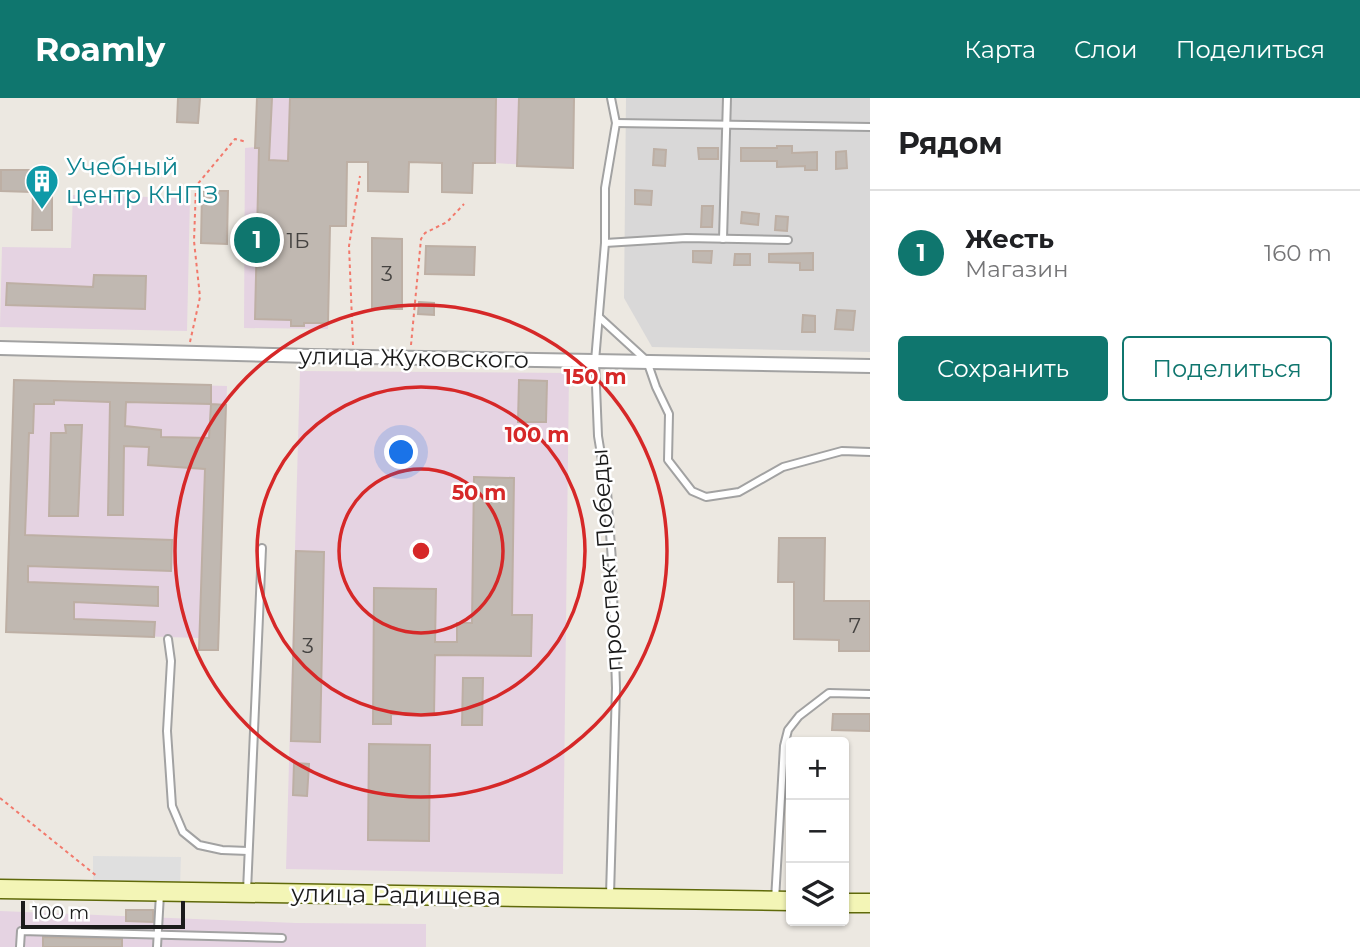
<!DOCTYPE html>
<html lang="ru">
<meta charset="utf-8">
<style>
:root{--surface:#fff;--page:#f2f2f2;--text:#202124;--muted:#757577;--line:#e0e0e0;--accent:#0f766e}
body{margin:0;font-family:Montserrat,sans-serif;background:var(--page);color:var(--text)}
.controls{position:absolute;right:21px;bottom:21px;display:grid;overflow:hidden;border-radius:7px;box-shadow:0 2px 5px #0004}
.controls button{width:63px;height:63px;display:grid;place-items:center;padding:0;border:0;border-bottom:2px solid var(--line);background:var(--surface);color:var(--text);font:35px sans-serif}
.scale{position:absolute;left:21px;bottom:18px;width:164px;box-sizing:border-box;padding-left:7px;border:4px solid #1b1b1b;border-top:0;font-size:19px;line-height:24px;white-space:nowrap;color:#1b1b1b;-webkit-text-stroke:5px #fff;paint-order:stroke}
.you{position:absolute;left:402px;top:355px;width:24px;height:24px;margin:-18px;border:5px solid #fff;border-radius:50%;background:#1a73e8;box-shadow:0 0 0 10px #1a73e833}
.badge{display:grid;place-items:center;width:46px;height:46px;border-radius:50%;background:var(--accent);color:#fff;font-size:23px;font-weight:700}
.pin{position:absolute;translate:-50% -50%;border:4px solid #fff;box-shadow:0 2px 7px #0006}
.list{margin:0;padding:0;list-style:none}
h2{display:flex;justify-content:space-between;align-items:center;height:91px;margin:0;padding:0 28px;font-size:30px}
h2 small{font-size:23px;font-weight:400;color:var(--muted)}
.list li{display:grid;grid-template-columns:46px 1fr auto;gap:21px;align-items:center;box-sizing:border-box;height:126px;padding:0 28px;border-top:2px solid var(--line)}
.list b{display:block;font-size:26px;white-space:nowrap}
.list p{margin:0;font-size:23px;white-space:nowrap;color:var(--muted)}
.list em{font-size:23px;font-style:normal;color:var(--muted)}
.actions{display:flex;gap:14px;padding:21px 28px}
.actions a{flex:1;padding:16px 0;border:2px solid var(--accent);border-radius:7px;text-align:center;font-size:24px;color:var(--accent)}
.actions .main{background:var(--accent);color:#fff}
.icon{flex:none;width:38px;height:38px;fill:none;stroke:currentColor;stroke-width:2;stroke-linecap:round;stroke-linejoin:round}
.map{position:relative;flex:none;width:870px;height:849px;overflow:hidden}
header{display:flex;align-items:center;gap:42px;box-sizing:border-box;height:98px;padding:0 35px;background:var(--accent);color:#fff}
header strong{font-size:33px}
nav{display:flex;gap:38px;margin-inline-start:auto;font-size:24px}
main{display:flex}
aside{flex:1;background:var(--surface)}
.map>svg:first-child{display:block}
.residential{fill:#d9d8d8}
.industrial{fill:#e5d3e2}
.parking{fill:#dfdfdf}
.building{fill:#c0b8b1;stroke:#bdafa4;stroke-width:2;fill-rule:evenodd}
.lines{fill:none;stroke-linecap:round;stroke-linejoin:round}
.lane-casing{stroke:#a2a2a2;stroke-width:10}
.street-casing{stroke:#a2a2a2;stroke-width:16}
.secondary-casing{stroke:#606a0a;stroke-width:21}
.path{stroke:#f2796c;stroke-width:2;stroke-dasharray:3.5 3.5;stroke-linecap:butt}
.lane{stroke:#fff;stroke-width:6}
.street{stroke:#fff;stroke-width:12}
.secondary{stroke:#f3f5b6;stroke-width:18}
.ring{fill:none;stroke:#d62828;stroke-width:3.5}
.labels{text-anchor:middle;stroke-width:5;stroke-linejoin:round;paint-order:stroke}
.number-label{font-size:21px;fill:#444240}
.culture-label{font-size:24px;fill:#0d838f;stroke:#fff;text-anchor:start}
.street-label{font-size:24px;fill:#1b1b1b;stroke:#fff}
.centre{fill:#d62828;stroke:#fff;stroke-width:3.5}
.ring-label{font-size:21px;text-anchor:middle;font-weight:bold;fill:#d62828;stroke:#fff;stroke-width:5;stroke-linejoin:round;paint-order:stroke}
</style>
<header>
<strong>Roamly</strong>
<nav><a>Карта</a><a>Слои</a><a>Поделиться</a></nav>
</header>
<main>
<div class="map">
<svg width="870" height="849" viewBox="0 0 870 849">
<rect width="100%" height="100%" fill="#ece8e1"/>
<path class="residential" d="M626 0H870V254L652 249 624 200Z"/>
<g class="industrial">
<path d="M257 0H574L573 70 495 65 336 64 330 128 328 231 244 230 245 50 255 49Z"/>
<path d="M73 97 190 100 187 233 0 229 2 149 71 150Z"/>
<path d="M300 273 569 275 563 776 286 771Z"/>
<path d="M14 282 227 288 218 552H199V540L6 534Z"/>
<path d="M0 813 296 825 426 826V849H0Z"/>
</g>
<path class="parking" d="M93 758 181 759 180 790 93 789Z"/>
<g class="building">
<path d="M178 0H200L198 25 177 24Z"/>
<path d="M257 0H272L269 62 288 63 290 0H496L495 65H473L472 95 442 94V65L409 64 408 94 368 93V64H347L346 128H330L328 225H304V228H291V222L255 221 259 50H255Z"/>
<path d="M519 0H574L573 70 517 68Z"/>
<path d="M777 48H792V55L817 54V72H805V68L777 69V63H741V50H777Z"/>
<path d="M698 50H718V61H699Z"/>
<path d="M654 51 666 52 665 68 653 67Z"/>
<path d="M846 53 847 70 836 71V54Z"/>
<path d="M1 72H39L38 92H52V132H32L33 94 1 93Z"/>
<path d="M635 92 652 93 651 107 635 106Z"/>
<path d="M202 93H228L227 146 201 145Z"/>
<path d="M702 108H713L712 129H701Z"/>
<path d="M742 114 759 116 758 127 741 125Z"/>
<path d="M776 118 788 119 787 133 775 132Z"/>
<path d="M372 140 402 141V211H372Z"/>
<path d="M426 148 475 149 474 177 425 176Z"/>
<path d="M693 153H712L711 165 693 164Z"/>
<path d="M813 155V172H800V165L769 164V156Z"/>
<path d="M735 156H750V167H734Z"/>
<path d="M94 177 146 178 145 211 6 207 7 185 93 189Z"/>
<path d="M419 204 434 205V217L418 216Z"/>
<path d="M837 212 855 213 853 232 835 231Z"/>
<path d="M803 217 815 218V234H802Z"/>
<path d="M14 282 211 287V306L226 307 218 552H199L205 371 148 367 149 349 124 348 123 417H108L110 304 54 302V306H34L33 335H29L25 437 172 442 171 473 28 468V484L158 489V508L74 504V521L155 524 154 539 6 534ZM126 304 211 306 209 340 161 339V332L125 328Z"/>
<path d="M519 282 547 283 546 324H518Z"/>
<path d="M65 327H82L78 418H49L51 335H66Z"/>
<path d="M474 379 514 380 512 517H532L531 558 435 557 434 617 391 616V626H373L374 490 436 491 435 544H457V525H472Z"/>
<path d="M779 440H825L824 503H870V553H839V542L794 541V484H778Z"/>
<path d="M296 453 324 454 320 644 291 643Z"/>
<path d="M463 580H483L482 627H462Z"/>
<path d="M833 616H870V633L832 632Z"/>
<path d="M369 646 430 647 429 743 368 742Z"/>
<path d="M294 665 309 666 307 698 293 697Z"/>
<path d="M126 812H153V824L126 823Z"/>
<path d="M43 839 122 841V849H43Z"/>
</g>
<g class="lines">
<defs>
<g id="lane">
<path d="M616 25 870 29"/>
<path d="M723 141 727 0"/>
<path d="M605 145 686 140 788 142"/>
<path d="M599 219 647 263 656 289 669 316 668 362 692 393 706 399 739 394 783 369 842 353 870 354"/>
<path d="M168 541 171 563 167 633 172 708 183 734 199 747 222 752 248 753"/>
<path d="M247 793 262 450"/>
<path d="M610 797 616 590 612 463 607 393 598 338 595 263 605 145V90L616 25 611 0"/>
<path d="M775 802 784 648 788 632 799 618 829 595 870 596"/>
<path d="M20 849 21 833 282 840"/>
<path d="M157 849 160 796"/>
</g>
<path id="street" d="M0 250 311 258 870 268"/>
<g id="secondary">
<path d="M0 791 791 803"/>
<path d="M844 805H870"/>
</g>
</defs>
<use href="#lane" class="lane-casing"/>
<use href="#street" class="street-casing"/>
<use href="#secondary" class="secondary-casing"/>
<g class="path">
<path d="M190 244 200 199 194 143 196 88 235 41 247 44"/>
<path d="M353 247 349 148 360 78"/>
<path d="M411 247 421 141 425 135 447 124 464 106"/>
<path d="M0 700 98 779"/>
</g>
<use href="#lane" class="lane"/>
<use href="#street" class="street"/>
<use href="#secondary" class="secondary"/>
</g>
<g class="ring">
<circle cx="421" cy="453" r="82"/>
<circle cx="421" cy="453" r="164"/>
<circle cx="421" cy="453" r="246"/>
</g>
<defs>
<symbol id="building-pin" viewBox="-11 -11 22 30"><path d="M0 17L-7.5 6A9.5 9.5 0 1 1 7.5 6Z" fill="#0f9aa8" stroke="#fff"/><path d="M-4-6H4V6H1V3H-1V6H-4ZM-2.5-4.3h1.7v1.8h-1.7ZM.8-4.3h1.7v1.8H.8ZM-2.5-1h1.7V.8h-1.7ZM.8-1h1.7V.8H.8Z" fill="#fff"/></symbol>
</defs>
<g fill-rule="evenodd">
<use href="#building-pin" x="23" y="64" width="38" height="52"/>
</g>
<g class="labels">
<g class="number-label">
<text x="298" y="150">1Б</text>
<text x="387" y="183">3</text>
<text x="855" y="535">7</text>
<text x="308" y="555">3</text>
</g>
<g class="culture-label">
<text x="66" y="77">Учебный<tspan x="66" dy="28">центр КНПЗ</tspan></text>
</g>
<g class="street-label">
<text transform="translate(414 260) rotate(1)" y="8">улица Жуковского</text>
<text transform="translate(607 462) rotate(-94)" y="8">проспект Победы</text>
<text transform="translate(396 797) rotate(1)" y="8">улица Радищева</text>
</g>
</g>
<circle cx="421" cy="453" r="10" class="centre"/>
<g class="ring-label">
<text x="595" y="286">150 m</text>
<text x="537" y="344">100 m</text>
<text x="479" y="402">50 m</text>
</g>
</svg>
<div class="controls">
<button>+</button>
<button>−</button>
<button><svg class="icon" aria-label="layers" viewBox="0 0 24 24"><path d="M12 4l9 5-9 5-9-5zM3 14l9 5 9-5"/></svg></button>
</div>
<div class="scale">100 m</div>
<div class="you"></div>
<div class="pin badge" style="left:257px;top:142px">1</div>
</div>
<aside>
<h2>Рядом<small></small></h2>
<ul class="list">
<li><span class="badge">1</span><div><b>Жесть</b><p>Магазин</p></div><em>160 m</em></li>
</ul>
<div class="actions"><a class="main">Сохранить</a><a>Поделиться</a></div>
</aside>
</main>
